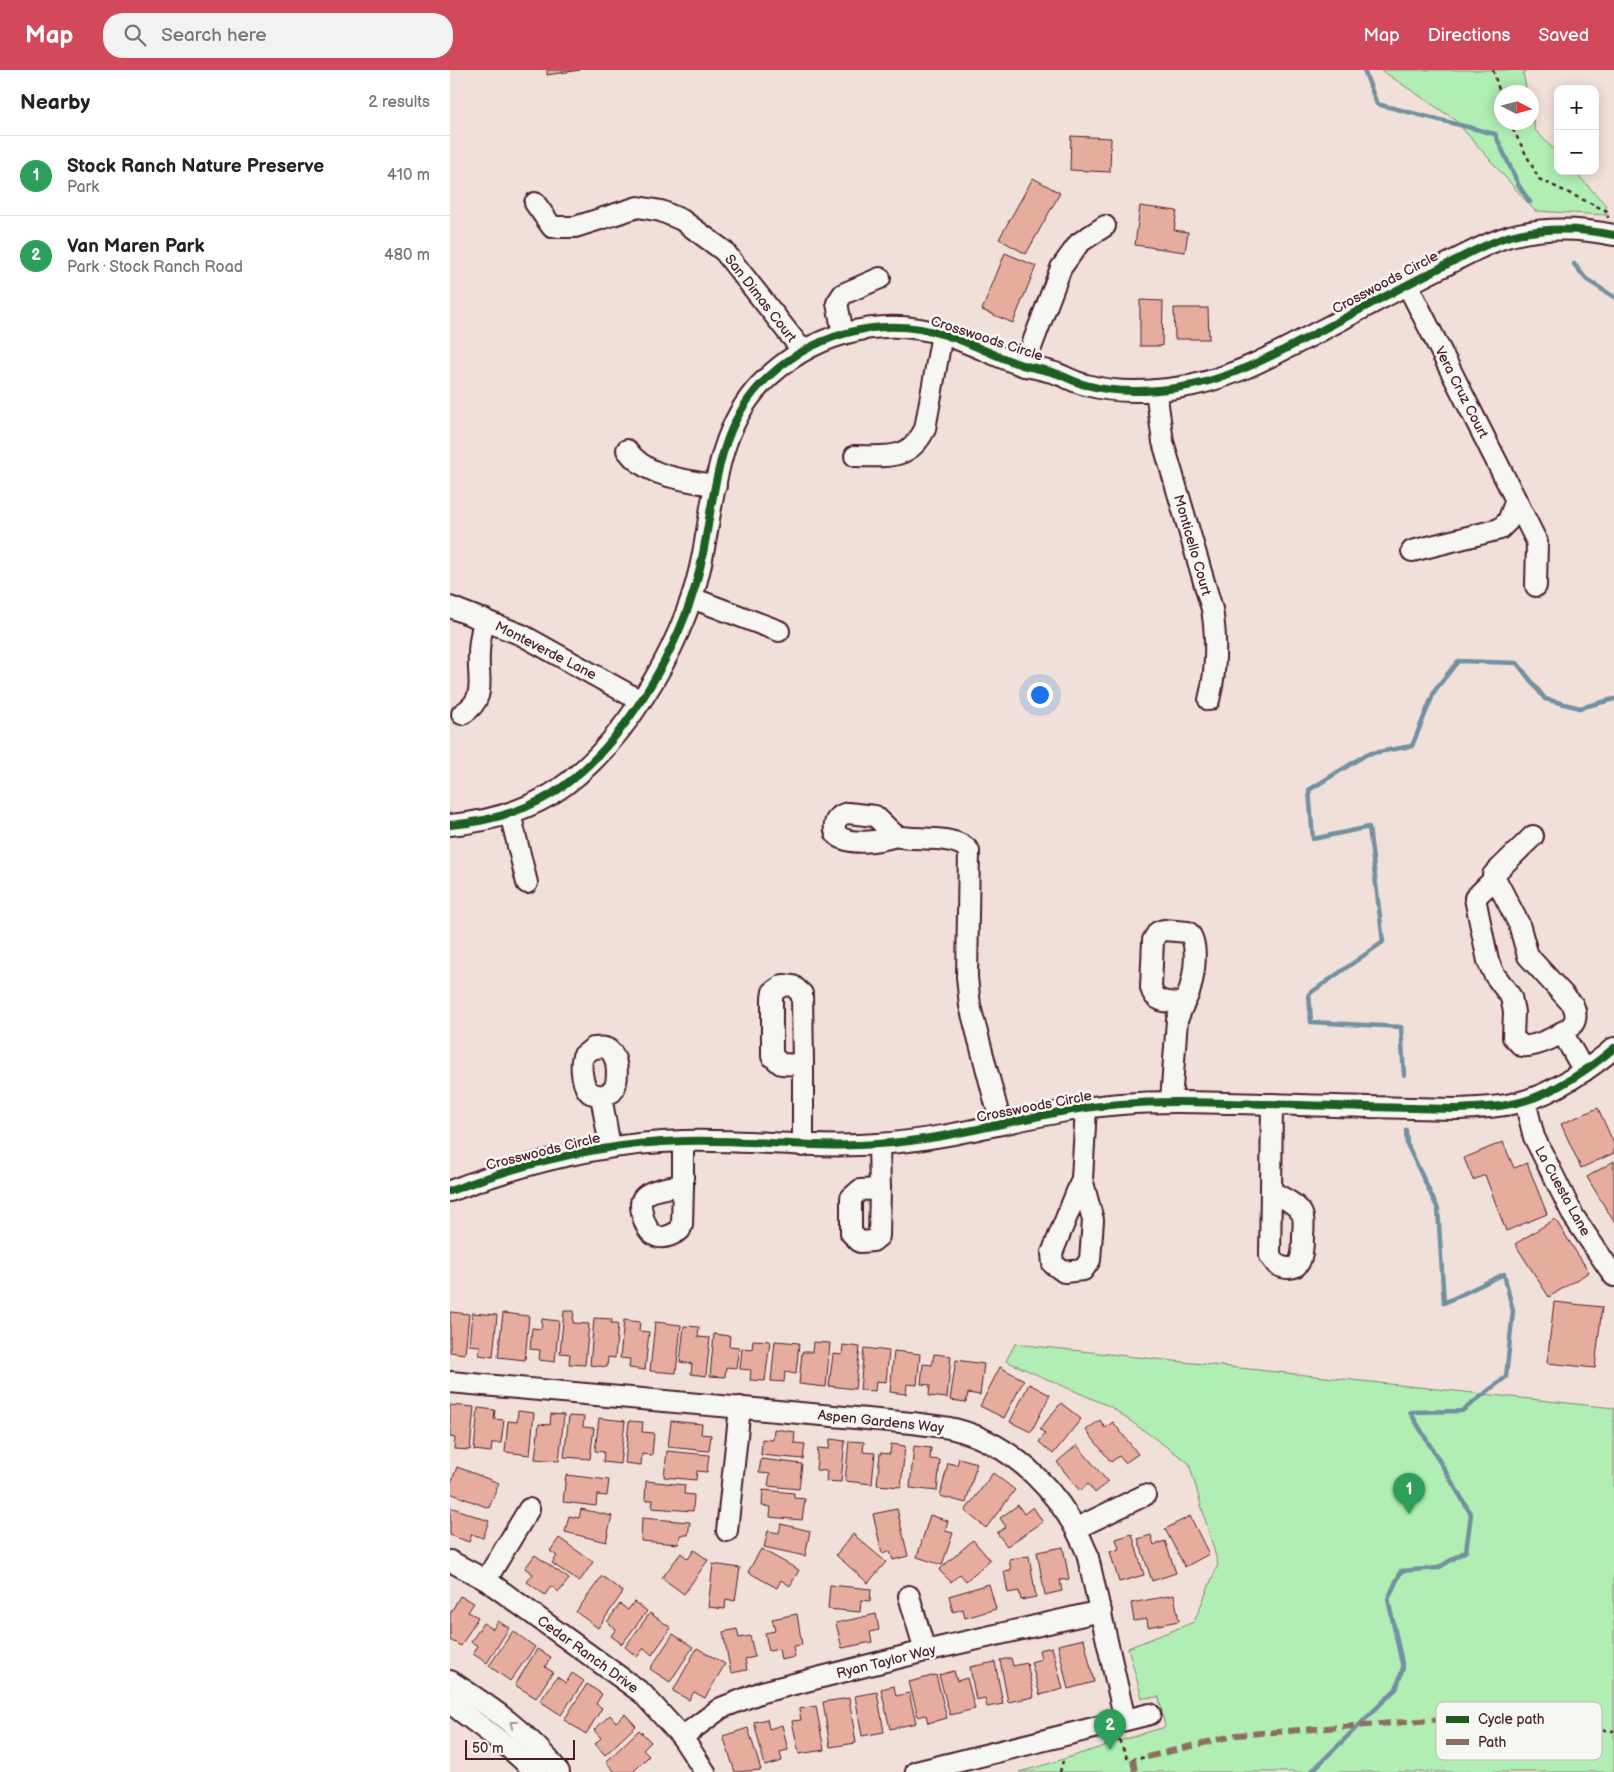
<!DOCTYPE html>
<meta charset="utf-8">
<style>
:root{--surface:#fff;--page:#f2f2f2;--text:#222;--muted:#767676;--line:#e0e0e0;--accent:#d1495b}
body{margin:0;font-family:"Balsamiq Sans",sans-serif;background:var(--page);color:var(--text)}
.controls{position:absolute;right:15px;top:15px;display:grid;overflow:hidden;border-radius:10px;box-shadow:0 2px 12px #0003}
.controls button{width:45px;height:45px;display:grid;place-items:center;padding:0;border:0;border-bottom:1px solid var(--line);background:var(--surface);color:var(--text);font:25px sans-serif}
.compass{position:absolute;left:1044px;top:15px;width:45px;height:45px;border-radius:50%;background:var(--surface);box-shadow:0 2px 12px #0003;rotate:96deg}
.scale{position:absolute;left:15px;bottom:12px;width:110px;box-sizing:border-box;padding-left:5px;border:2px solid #4a1f2b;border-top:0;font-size:14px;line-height:18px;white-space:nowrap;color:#4a1f2b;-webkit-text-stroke:4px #f6f6f2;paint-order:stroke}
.you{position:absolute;left:589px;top:624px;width:18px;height:18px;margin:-12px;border:4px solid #fff;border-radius:50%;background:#1a73e8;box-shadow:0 0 0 8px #1a73e833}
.badge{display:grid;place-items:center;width:32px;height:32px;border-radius:50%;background:var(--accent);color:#fff;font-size:16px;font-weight:700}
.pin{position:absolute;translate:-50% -41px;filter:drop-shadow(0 1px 2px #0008)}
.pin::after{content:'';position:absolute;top:26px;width:18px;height:15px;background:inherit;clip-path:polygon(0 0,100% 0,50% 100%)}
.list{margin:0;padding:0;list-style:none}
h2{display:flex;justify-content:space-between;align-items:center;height:65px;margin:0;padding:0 20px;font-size:21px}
h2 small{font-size:16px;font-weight:400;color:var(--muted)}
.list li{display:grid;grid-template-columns:32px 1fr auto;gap:15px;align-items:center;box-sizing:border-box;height:80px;padding:0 20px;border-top:1px solid var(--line)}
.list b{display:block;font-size:19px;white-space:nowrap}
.list p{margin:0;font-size:16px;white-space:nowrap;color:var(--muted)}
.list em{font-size:16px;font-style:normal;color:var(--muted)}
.icon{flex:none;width:28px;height:28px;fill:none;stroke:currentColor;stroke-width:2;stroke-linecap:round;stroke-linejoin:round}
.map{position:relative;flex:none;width:1164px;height:1702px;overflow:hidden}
header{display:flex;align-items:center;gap:30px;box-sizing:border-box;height:70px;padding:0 25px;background:var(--accent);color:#fff}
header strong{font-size:24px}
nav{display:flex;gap:28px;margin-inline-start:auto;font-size:18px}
.search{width:350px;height:45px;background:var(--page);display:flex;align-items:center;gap:12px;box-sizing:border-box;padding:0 18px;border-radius:20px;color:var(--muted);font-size:19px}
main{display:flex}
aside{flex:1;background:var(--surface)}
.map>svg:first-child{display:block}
.green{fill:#b0eeb4;stroke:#7d8670}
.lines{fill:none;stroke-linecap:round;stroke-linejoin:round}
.stream{stroke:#7390a1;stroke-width:4.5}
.building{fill:#e6ad9f;stroke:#4a1f2b}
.minor-casing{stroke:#4a1f2b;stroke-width:24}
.path{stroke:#4a1f2b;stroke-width:2.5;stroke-dasharray:4 4;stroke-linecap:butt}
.minor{stroke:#f6f6f2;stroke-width:20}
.quiet{stroke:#8d6e63;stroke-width:6;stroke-dasharray:12 6;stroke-linecap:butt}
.cycleway-casing{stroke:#f6f6f2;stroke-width:11}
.cycleway{stroke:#1b5e20;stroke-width:8}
.oneway{stroke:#a99598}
.labels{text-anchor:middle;stroke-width:5;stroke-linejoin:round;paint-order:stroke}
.street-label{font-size:14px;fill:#4a1f2b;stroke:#f6f6f2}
.key{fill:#f6f6f2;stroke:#c2b6b6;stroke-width:1}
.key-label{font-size:14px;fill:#4a1f2b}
</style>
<header>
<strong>Map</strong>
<div class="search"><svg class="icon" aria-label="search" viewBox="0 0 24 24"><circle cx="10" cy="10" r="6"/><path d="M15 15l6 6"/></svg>Search here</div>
<nav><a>Map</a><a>Directions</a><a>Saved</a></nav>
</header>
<main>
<aside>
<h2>Nearby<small>2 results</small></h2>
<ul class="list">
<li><span class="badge" style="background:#2e9e5b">1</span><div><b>Stock Ranch Nature Preserve</b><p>Park</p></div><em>410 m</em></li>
<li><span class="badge" style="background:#2e9e5b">2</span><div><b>Van Maren Park</b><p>Park · Stock Ranch Road</p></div><em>480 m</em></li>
</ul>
</aside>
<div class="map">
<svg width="1164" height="1702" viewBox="0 0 1164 1702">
<rect width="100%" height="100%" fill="#f1e0d9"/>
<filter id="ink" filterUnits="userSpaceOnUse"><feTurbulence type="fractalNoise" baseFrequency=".02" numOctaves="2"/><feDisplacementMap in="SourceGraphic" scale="10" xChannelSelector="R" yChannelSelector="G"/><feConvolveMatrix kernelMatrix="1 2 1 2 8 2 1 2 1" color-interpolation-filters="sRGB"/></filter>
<g filter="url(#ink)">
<g class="green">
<path d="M931 0H1077L1073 3 1077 22H1052V52H1082V43L1085 60 1108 84V101H1124L1156 135V145L1085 141 1004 49Z"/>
<path d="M565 1274 1164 1338V1702H569C619 1689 666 1671 715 1657L709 1627 692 1628 678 1578 744 1552 768 1494 739 1393 661 1337 556 1291Z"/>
</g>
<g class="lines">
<g class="stream">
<path d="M914 0 927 34 1045 64 1069 116 1080 132"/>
<path d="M1124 194 1136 209 1164 227"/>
<path d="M954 1005 951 957 861 952 859 924 933 872 919 757 863 769 859 720 917 684 962 676 985 620 1008 591 1067 593 1095 629 1130 638 1164 629"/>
<path d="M861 1702 946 1619 953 1598 938 1529 951 1501 988 1498 1016 1481 1021 1444 960 1342 1012 1341 1056 1307 1063 1241 1054 1204 994 1233 988 1139 957 1074 956 1060"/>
</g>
</g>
<g class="building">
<path d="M97 0H130L97 5Z"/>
<path d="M621 66 661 68 660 102 620 100Z"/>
<path d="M583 108 610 123 576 184 549 169Z"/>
<path d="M690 136 727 141 724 160 738 162 735 182 685 175Z"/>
<path d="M555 183 586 196 563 253 532 240Z"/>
<path d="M690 230 713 231 712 276H690Z"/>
<path d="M724 238H758L759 269H725Z"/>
<path d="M1148 1038 1164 1074V1083L1131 1098 1111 1054Z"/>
<path d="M1053 1072 1064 1098 1077 1093 1097 1144 1056 1161 1035 1105 1023 1110 1014 1088Z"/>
<path d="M1164 1091V1152L1137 1107Z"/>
<path d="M1105 1149 1139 1202 1099 1227 1065 1174Z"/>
<path d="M1104 1232 1152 1237 1145 1298 1097 1293Z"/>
<path d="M114 1241H124L123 1253 139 1254 135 1295 119 1294 120 1284 110 1283Z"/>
<path d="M0 1242 19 1244 15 1284 0 1282Z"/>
<path d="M22 1243 47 1245 43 1287 29 1285 30 1276 19 1275Z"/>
<path d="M53 1243 79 1246 75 1290 48 1287Z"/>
<path d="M144 1248 162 1249 161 1253H168L165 1288 158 1287 157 1297 140 1295Z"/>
<path d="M92 1249 109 1251 105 1292 89 1290 90 1280 80 1279 82 1258 91 1259Z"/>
<path d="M174 1250 190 1252 189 1261 199 1262 195 1300 179 1298 180 1289 170 1288Z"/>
<path d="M205 1252 231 1255 226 1303 200 1301Z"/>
<path d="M234 1256 249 1257 248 1267 260 1268 256 1306 241 1304 242 1294 230 1292Z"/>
<path d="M264 1264 280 1266 279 1276 289 1277 286 1298 276 1297 275 1307 260 1306Z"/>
<path d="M303 1270 320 1271 315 1311 300 1310 301 1300 290 1299 292 1278 302 1279Z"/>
<path d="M325 1271 349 1273 346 1304 335 1302 334 1312 321 1311Z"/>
<path d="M363 1272 380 1273 376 1317 349 1314 352 1282H362Z"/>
<path d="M393 1275 410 1277 405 1319 379 1316 383 1284 392 1285Z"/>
<path d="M414 1278 439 1281 436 1312 426 1311 425 1321 410 1320Z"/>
<path d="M444 1281 470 1284 467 1315 457 1314 456 1324 440 1322Z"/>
<path d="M484 1284 501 1286 497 1328 479 1326 480 1315 471 1314 473 1294 482 1295Z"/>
<path d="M506 1290 534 1294 530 1325 518 1323 516 1332 500 1330Z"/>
<path d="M550 1297 574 1310 554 1348 530 1336Z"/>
<path d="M579 1314 600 1325 581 1362 560 1352Z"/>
<path d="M611 1333 631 1349 603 1384 589 1372 595 1364 590 1359Z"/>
<path d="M0 1335 24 1337 20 1380 4 1379 5 1368 0 1367Z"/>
<path d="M28 1338 45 1340 44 1349 54 1350 51 1373H42L41 1382 24 1380Z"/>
<path d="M68 1341 84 1343 80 1385 55 1382 58 1351 67 1352Z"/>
<path d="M101 1344 114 1345 109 1391 85 1389 89 1354 100 1355Z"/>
<path d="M119 1346 134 1347 133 1357 144 1358 140 1389 114 1387Z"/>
<path d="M149 1348 175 1351 170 1394 153 1392 154 1382 145 1381Z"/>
<path d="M650 1350 655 1358 663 1352 688 1384 675 1393 669 1386 661 1392 636 1360Z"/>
<path d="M179 1351 193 1352 192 1362 204 1363 202 1385 192 1384 191 1395 175 1393Z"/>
<path d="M221 1351 252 1354 251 1364 261 1365 259 1381 218 1377Z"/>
<path d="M324 1359 345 1362 344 1373 355 1374 353 1389 311 1385 312 1369 323 1370Z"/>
<path d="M380 1369 395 1371 391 1412 376 1411 377 1401 366 1400 368 1378 379 1379Z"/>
<path d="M399 1371 414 1372 413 1382 425 1383 422 1414 395 1411Z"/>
<path d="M441 1374 455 1376 451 1417 427 1415 430 1383 440 1384Z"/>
<path d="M627 1375 658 1412 645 1423 638 1414 630 1421 607 1392Z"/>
<path d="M464 1376 481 1378 480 1389 490 1390 487 1421 460 1418Z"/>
<path d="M217 1381 259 1385 257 1402 247 1401 246 1410 214 1407Z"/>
<path d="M509 1388 527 1393 516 1433 490 1426 498 1393 507 1395Z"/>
<path d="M311 1389 352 1394 349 1419 318 1416 320 1404 309 1403Z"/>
<path d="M7 1397 49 1413 39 1438 0 1423V1416Z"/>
<path d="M543 1403 565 1420 536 1458 515 1441Z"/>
<path d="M116 1405 159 1410 157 1426 147 1425 146 1436 113 1432Z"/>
<path d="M196 1411 235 1415 234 1424 244 1425 243 1441 202 1438 203 1430H195Z"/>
<path d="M313 1420 344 1423V1428L355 1429 352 1450 320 1447 321 1437 312 1436Z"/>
<path d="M568 1435 574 1444 583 1437 593 1452 557 1476 547 1463 556 1457 550 1448Z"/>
<path d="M0 1437 39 1451 33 1468 22 1464 19 1472 0 1465Z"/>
<path d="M131 1439 162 1446 156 1472 115 1462 119 1446 129 1448Z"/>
<path d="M447 1439 458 1486 443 1490 440 1481 432 1483 423 1444Z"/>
<path d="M480 1445 498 1451 495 1461 503 1463 492 1495 467 1487Z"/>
<path d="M740 1446 759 1484 735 1497 715 1459Z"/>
<path d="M192 1448 240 1452 238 1465H230L229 1474 191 1471Z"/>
<path d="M331 1454 360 1461 355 1486 314 1477 318 1461 329 1463Z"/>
<path d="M403 1464 436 1492 418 1513 386 1485Z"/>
<path d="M682 1464 694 1505 669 1512 660 1482 669 1479 666 1469Z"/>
<path d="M701 1465 704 1475 715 1471 726 1503 702 1511 688 1469Z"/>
<path d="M109 1468 143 1492 129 1512 102 1493 107 1486 100 1481Z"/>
<path d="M523 1470 540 1490 516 1511 510 1504 501 1512 489 1500Z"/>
<path d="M613 1477 619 1509 610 1510 612 1521 595 1525 587 1482Z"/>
<path d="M311 1479 349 1500 340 1516 331 1510 327 1518 298 1502Z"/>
<path d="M244 1480 258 1490 234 1524 212 1508 231 1483 238 1489Z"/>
<path d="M85 1485 119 1509 109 1522 101 1516 95 1525 77 1512 83 1504 75 1498Z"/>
<path d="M579 1486 586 1527 571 1530 569 1521 558 1523 554 1501 561 1500 559 1489Z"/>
<path d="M263 1494 290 1498 285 1531 276 1529 275 1539 258 1537Z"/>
<path d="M152 1506 173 1522 148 1558 126 1542Z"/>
<path d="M539 1514 546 1539 515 1548 513 1539 503 1542 499 1526Z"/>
<path d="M380 1515 421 1519 420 1531 411 1530 410 1542 378 1539Z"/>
<path d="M724 1525 729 1551 698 1557 697 1549 684 1551 681 1533Z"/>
<path d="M10 1526 24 1533 18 1542 28 1547 11 1576 0 1570V1544Z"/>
<path d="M184 1532 197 1541 172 1574 161 1566 166 1559 157 1552 170 1534 178 1540Z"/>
<path d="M200 1543 221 1558 202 1585 194 1578 187 1587 175 1577Z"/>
<path d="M347 1544 352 1575 343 1576 345 1587 331 1590 329 1579 319 1581 315 1563 325 1561 322 1549Z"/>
<path d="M426 1544 429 1560 420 1562 422 1572 392 1578 386 1553Z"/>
<path d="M48 1551 59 1558 37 1593 23 1584 28 1576 21 1572 33 1553 43 1559Z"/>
<path d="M287 1559 289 1568 300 1566 305 1587 295 1589 297 1600 281 1603 273 1562Z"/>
<path d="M63 1561 85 1577 60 1611 39 1596Z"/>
<path d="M223 1564 243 1577 220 1612 200 1599Z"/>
<path d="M634 1569 644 1612 618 1619 608 1575Z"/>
<path d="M602 1577 613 1619 590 1625 581 1592 591 1589 589 1580Z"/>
<path d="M247 1578 275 1594 255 1628 244 1622 239 1630 223 1621Z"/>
<path d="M87 1579 101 1587 95 1597 103 1602 86 1628 65 1615Z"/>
<path d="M561 1588 563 1596 577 1593 584 1627 558 1632 550 1590Z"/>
<path d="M545 1592 553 1634 537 1637 535 1628 526 1630 520 1597Z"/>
<path d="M504 1601 507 1611 517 1608 525 1639 500 1645 489 1605Z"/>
<path d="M122 1603 134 1611 111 1645 90 1631 107 1607 116 1613Z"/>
<path d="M486 1605 497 1648 478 1653 476 1645 468 1647 459 1612Z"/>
<path d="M137 1614 152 1624 146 1634 152 1638 136 1664 114 1650Z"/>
<path d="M444 1616 446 1626 459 1623 466 1653 440 1659 431 1619Z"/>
<path d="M427 1622 434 1662 412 1666 405 1626Z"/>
<path d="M399 1628 406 1673 380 1677 373 1632Z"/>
<path d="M366 1636 374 1680 349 1684 342 1651 351 1650 349 1639Z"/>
<path d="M175 1644 186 1656 155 1685 145 1674 151 1668 144 1660 160 1645 166 1652Z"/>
<path d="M317 1649 319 1659 332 1655 338 1680 330 1682 332 1691 315 1696 304 1652Z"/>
<path d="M298 1658 311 1700 285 1702 273 1666Z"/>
<path d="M189 1660 201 1672 193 1680 199 1686 183 1702H165L156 1692Z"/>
</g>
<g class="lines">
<defs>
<g id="minor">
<path d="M85 133 102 157H125L188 137 211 141 232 150 274 181 352 280"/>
<path d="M957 214 1066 430 1058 451 1050 459 962 481"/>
<path d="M393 264 387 233 393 224 430 208"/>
<path d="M574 296 611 198 629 173 655 156"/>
<path d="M706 320 713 372 762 539C767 571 767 599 759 630"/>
<path d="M177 380C197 408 235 409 266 416"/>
<path d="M405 386C437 386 459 391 475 359L492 264"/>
<path d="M1066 430 1087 472 1086 516"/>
<path d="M242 528 329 561"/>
<path d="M0 537 72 565 189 630"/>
<path d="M12 644C38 629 27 608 29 584 29 572 32 560 34 549"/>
<path d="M60 743 77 813"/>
<path d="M398 743 425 746 446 766C430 771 399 777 386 764 382 753 387 745 398 743Z"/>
<path d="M0 755C35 752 69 743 100 725 170 682 232 578 250 498 264 436 264 364 310 315 358 265 428 244 495 265 522 273 546 287 572 295 584 298 597 300 608 304 618 308 627 313 636 315 665 323 698 322 726 318 779 311 825 284 872 260 912 239 951 217 992 197 1014 186 1036 173 1060 166 1094 157 1130 158 1164 165"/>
<path d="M446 766C466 771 507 764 519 781L517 907 520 936 551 1054"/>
<path d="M1045 808 1025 828 1038 891 1044 904 1061 927 1064 942 1063 967 1072 976C1084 978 1115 964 1123 954 1127 948 1126 942 1123 935L1078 886 1069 854 1045 808 1043 805 1083 766"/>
<path d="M714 860 738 862C751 874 743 919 734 933 720 932 705 934 701 918L703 870 708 862Z"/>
<path d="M333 915 343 916 352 924 353 995 331 994 322 986V928L323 922Z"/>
<path d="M1112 962 1134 1001"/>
<path d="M143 978C149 978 154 976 159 980 169 988 169 1013 162 1022L151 1026 140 1023C132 1016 130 996 133 986Z"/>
<path d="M353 995V1076"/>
<path d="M151 1026 160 1077"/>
<path d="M721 1031 727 950 734 933"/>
<path d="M1075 1031 1084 1067 1124 1147 1164 1206"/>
<path d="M429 1074 430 1119"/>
<path d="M632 1109 643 1150 640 1190 633 1200 614 1202 603 1194 602 1183Z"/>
<path d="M632 1109 636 1038"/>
<path d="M233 1115 232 1155 230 1160C211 1173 199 1168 193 1147 192 1141 189 1134 193 1128 199 1119 223 1117 233 1115Z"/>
<path d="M233 1115V1071"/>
<path d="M430 1119 429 1166 423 1171 410 1172 401 1163V1128L410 1120Z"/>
<path d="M0 1121C76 1092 153 1073 234 1071 299 1069 363 1079 428 1074 511 1069 589 1040 671 1034 720 1030 769 1033 819 1034 882 1036 945 1038 1008 1039 1030 1038 1053 1037 1074 1031 1103 1023 1141 998 1164 978"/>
<path d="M821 1121C830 1127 847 1133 852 1144 855 1150 853 1160 853 1167 853 1185 852 1206 827 1195L820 1186Z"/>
<path d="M821 1121 822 1034"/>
<path d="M0 1312 462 1353C476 1355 490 1356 504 1359 565 1374 614 1426 637 1483L675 1650"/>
<path d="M627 1458 695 1425"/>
<path d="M277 1461 290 1337"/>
<path d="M0 1491 36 1510 192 1623 232 1667 255 1702"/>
<path d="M36 1510 79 1439"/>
<path d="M459 1526 475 1581"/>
<path d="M0 1611C41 1637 79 1663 109 1702"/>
<path d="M0 1633 57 1676 86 1702"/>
<path d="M232 1667 271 1638 312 1622 475 1581 651 1541"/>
<path d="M466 1702 700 1644"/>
</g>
</defs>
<use href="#minor" class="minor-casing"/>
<g class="path">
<path d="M1043 0 1052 30"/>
<path d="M1059 52 1089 109 1157 141 1158 148"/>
<path d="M1145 1659 1164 1661"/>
<path d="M669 1670 677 1687 683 1689 697 1687"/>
<path d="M610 1702 613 1691"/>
</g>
<use href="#minor" class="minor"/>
<g class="quiet">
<path d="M697 1687 786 1665 1008 1648 1145 1659"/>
<path d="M683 1689 685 1702"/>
</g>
<defs>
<g id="cycleway">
<path d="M0 755C35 752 69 743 100 725 170 682 232 578 250 498 264 436 264 364 310 315 358 265 428 244 495 265 522 273 546 287 572 295 584 298 597 300 608 304 618 308 627 313 636 315 665 323 698 322 726 318 779 311 825 284 872 260 912 239 951 217 992 197 1014 186 1036 173 1060 166 1094 157 1130 158 1164 165"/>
<path d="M0 1121C76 1092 153 1073 234 1071 299 1069 363 1079 428 1074 511 1069 589 1040 671 1034 720 1030 769 1033 819 1034 882 1036 945 1038 1008 1039 1030 1038 1053 1037 1074 1031 1103 1023 1141 998 1164 978"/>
</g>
</defs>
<use href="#cycleway" class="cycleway-casing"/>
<use href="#cycleway" class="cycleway"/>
</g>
<defs><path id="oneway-chevron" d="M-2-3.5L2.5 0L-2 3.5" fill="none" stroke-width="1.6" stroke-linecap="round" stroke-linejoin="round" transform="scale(1.25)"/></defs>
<use class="oneway" href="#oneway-chevron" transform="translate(63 1654) rotate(-142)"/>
</g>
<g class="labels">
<g class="street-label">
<text transform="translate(935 212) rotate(-28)" y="5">Crosswoods Circle</text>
<text transform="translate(311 228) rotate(52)" y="5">San Dimas Court</text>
<text transform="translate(537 268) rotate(18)" y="5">Crosswoods Circle</text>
<text transform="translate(1012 322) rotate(63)" y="5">Vera Cruz Court</text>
<text transform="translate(743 475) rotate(74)" y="5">Monticello Court</text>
<text transform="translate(96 580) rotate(27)" y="5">Monteverde Lane</text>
<text transform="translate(584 1036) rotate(-11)" y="5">Crosswoods Circle</text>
<text transform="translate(93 1081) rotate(-14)" y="5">Crosswoods Circle</text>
<text transform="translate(1113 1121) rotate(61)" y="5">La Cuesta Lane</text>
<text transform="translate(431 1351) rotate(6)" y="5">Aspen Gardens Way</text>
<text transform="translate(138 1584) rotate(36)" y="5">Cedar Ranch Drive</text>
<text transform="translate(436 1591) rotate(-14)" y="5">Ryan Taylor Way</text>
</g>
</g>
<rect x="986" y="1632" width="166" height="58" rx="8" class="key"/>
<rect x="996" y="1646" width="23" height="7" fill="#1b5e20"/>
<rect x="996" y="1669" width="23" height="6" fill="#8d6e63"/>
<g class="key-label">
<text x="1028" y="1654">Cycle path</text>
<text x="1028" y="1677">Path</text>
</g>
</svg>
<div class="controls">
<button>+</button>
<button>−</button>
</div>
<svg class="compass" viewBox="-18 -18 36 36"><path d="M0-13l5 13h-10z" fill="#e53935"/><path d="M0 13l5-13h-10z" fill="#767676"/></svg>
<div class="scale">50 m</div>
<div class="you"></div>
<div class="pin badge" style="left:959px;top:1444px;background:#2e9e5b">1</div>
<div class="pin badge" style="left:660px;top:1680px;background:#2e9e5b">2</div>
</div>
</main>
